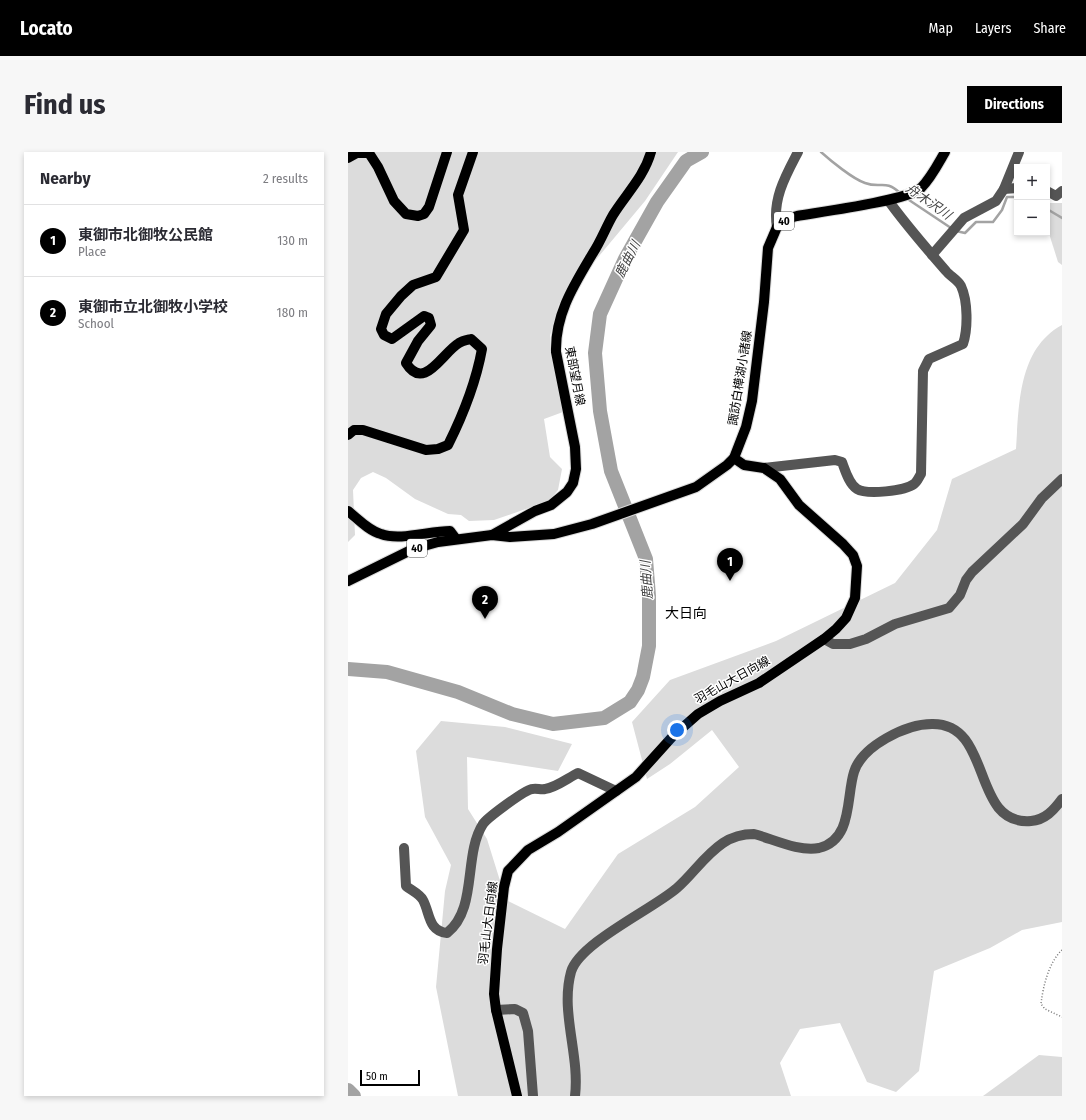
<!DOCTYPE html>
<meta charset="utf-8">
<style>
:root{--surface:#fff;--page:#f7f7f7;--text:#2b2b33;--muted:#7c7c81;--line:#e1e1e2;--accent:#000}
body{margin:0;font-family:"Fira Sans Condensed","Noto Sans JP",sans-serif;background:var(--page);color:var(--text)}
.controls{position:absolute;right:12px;top:12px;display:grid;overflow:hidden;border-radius:0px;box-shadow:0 2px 6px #0003}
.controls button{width:36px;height:36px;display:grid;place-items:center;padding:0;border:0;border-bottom:1px solid var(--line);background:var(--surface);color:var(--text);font:20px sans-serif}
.scale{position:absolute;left:12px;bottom:10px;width:60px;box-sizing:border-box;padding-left:4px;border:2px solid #000;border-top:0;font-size:11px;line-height:14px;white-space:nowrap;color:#000;-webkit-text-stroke:3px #fff;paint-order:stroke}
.you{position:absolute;left:329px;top:578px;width:14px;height:14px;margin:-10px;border:3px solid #fff;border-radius:50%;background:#1a73e8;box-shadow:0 0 0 6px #1a73e833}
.badge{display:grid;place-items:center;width:26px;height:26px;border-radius:50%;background:var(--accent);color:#fff;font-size:13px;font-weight:700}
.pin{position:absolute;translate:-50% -33px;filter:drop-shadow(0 1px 2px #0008)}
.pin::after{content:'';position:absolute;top:21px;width:14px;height:12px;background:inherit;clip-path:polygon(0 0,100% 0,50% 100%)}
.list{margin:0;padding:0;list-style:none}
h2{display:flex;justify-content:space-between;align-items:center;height:52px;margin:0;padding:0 16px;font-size:17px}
h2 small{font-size:13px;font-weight:400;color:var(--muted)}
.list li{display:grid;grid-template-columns:26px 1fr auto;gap:12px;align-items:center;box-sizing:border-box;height:72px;padding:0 16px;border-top:1px solid var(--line)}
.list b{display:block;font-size:15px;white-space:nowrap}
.list p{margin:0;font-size:13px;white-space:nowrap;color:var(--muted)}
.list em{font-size:13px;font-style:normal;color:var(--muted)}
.map{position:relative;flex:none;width:714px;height:944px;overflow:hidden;border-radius:0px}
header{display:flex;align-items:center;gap:24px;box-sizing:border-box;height:56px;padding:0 20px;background:var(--accent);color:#fff}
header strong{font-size:19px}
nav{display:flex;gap:22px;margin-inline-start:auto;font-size:14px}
.intro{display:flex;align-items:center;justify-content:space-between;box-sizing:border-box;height:96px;padding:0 24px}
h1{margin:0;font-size:28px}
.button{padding:10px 18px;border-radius:0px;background:var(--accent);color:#fff;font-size:14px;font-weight:700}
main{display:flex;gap:24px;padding:0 24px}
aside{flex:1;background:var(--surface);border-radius:0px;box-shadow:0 2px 6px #0003}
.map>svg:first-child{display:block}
.green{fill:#dcdcdc}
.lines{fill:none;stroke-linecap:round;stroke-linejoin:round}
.stream{stroke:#a3a3a3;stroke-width:2.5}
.river{stroke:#a3a3a3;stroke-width:14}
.major-casing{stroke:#dbdbdb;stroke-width:12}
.path{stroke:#777;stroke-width:1.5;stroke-dasharray:1 2;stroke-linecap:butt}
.minor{stroke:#555;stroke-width:10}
.major{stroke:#000;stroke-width:10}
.labels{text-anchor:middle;stroke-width:3;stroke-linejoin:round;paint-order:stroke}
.shield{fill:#fff;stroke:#4c4c4c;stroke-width:1}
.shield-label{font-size:11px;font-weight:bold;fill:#000}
.street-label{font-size:12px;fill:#000;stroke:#fff}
.water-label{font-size:13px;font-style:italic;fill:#444;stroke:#fff}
.quarter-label{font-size:14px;fill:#000;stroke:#fff}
</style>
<header>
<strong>Locato</strong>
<nav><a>Map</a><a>Layers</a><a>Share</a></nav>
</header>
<div class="intro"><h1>Find us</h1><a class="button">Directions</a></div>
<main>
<aside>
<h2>Nearby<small>2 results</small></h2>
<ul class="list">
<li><span class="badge">1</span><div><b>東御市北御牧公民館</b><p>Place</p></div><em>130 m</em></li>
<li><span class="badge">2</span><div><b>東御市立北御牧小学校</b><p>School</p></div><em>180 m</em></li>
</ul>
</aside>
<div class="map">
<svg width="714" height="944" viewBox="0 0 714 944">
<rect width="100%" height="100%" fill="#fff"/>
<g class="green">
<path d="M0 0H330L297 49 211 152 202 184V200L215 260 196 267 202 305 214 317 210 338 201 349 146 368 121 369 113 363 100 362 67 347 38 326 25 320 13 326 5 338 7 383 0 390Z"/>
<path d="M699 51H714V113L710 110 699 75Z"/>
<path d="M714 173V770L674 778 642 796 586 819 571 919 548 940 519 930 492 871 452 877 432 911 443 944H110L88 835 97 739 103 713 77 665 68 599 93 569 157 575 224 592 210 619 119 605 120 657 139 687 158 748 217 777 270 702 347 655 391 615 364 578 322 612 299 627 284 570 322 528 428 489 547 431 589 378 604 327 668 297C671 253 670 197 714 173Z"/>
<path d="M691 903 714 905V944H635Z"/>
</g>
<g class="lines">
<g class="stream">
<path d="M473 0C483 9 505 27 517 31 533 37 537 27 552 41"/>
<path d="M558 46 603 76"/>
<path d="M699 57 714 66"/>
<path d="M608 79 617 81 628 70H645L654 58 659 45H669"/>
</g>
<g class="river">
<path d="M0 517 39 520 110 540 164 562 205 572 256 566 282 550 290 538 295 525 301 494V444L298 407 263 319 252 259 247 201 252 162 277 107 309 50 338 9 354 0"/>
<path d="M0 938 6 944"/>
</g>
<defs>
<g id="major">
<path d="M0 6 9 1H21L30 15 46 49 58 62 70 64 76 62 81 55 99 0"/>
<path d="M0 283 6 278H15L78 298 90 297 100 293C115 263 128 230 134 197L123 187C119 188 114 189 111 191 94 201 76 240 58 211L70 189 83 173 81 166 76 164 44 187 36 183 33 177 38 162 53 144 65 133 88 125 116 78 110 43 125 0"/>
<path d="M0 359C10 367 21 379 33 382 52 389 81 379 102 379L108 387"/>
<path d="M144 383 187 359 203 353 219 340 225 331 228 317 227 295 208 200C207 162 226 133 245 101 253 89 258 75 265 63 278 42 296 25 303 0"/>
<path d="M0 429 65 397 90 390 144 383 162 385 206 382 244 372 348 335 379 313 386 306 398 275 404 249 416 150 420 96 429 75 438 67 449 64C472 60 559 49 573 36 583 26 590 12 597 0"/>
<path d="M169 944 148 858 146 842 149 797 156 735 160 719 180 698 210 680 288 625 325 584 350 562 372 549 411 531 476 487 488 477 498 466 507 446 509 414 505 403 495 392 451 353 432 327 416 316 396 313 386 306"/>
</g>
</defs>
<use href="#major" class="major-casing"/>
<path class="path" d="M714 798C701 810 695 834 693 852L697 857 714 865"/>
<g class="minor">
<path d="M656 37 669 36"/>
<path d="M699 39 708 44 714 39"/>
<path d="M429 75C424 47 438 23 450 0"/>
<path d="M584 103 616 66 648 49 656 37 671 0"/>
<path d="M416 316 487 308 494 310C497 318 501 332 509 337 519 343 557 339 566 332 569 330 571 325 573 322L575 219 581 207 615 192C620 177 620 149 613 134 610 128 602 124 598 119 578 96 558 73 540 48"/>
<path d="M476 487 485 492H502L518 487 547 472 601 456 612 443 618 428 624 420 675 372 694 346 714 327"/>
<path d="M56 696 58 734C63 738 72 742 75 748 82 761 80 779 99 781 130 757 115 703 135 672 140 665 172 642 181 638 186 635 192 638 197 637 207 636 220 626 230 621L268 639"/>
<path d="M148 858 167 857 175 861 180 879 185 944"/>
<path d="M227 944C232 903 212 860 223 820 231 791 305 757 329 736 345 722 357 703 375 691 384 685 395 682 406 682 425 687 451 700 471 696 505 688 498 645 506 620 514 594 558 572 584 572 646 571 622 674 683 669 697 668 706 658 714 647"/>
</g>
<use href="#major" class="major"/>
</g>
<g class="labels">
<g class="shield">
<rect x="426" y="60" width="20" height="18" rx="3"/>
<rect x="59" y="387" width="20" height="18" rx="3"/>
</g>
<g class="shield-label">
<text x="436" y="73">40</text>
<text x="69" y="400">40</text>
</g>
<g class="street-label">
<text transform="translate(227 224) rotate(79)" y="4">東部望月線</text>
<text transform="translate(392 226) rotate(-81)" y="4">諏訪白樺湖小諸線</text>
<text transform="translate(384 528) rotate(-29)" y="4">羽毛山大日向線</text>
<text transform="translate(140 771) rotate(-83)" y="4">羽毛山大日向線</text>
</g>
<g class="water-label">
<text transform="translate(581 49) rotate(35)" y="5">舟木沢川</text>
<text transform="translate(279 107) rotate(-63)" y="5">鹿曲川</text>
<text transform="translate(298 428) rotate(-94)" y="5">鹿曲川</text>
</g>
<g class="quarter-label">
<text x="338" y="466">大日向</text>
</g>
</g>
</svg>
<div class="controls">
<button>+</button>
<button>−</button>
</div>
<div class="scale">50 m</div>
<div class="you"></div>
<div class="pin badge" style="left:382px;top:429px">1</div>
<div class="pin badge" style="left:137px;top:467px">2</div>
</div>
</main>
